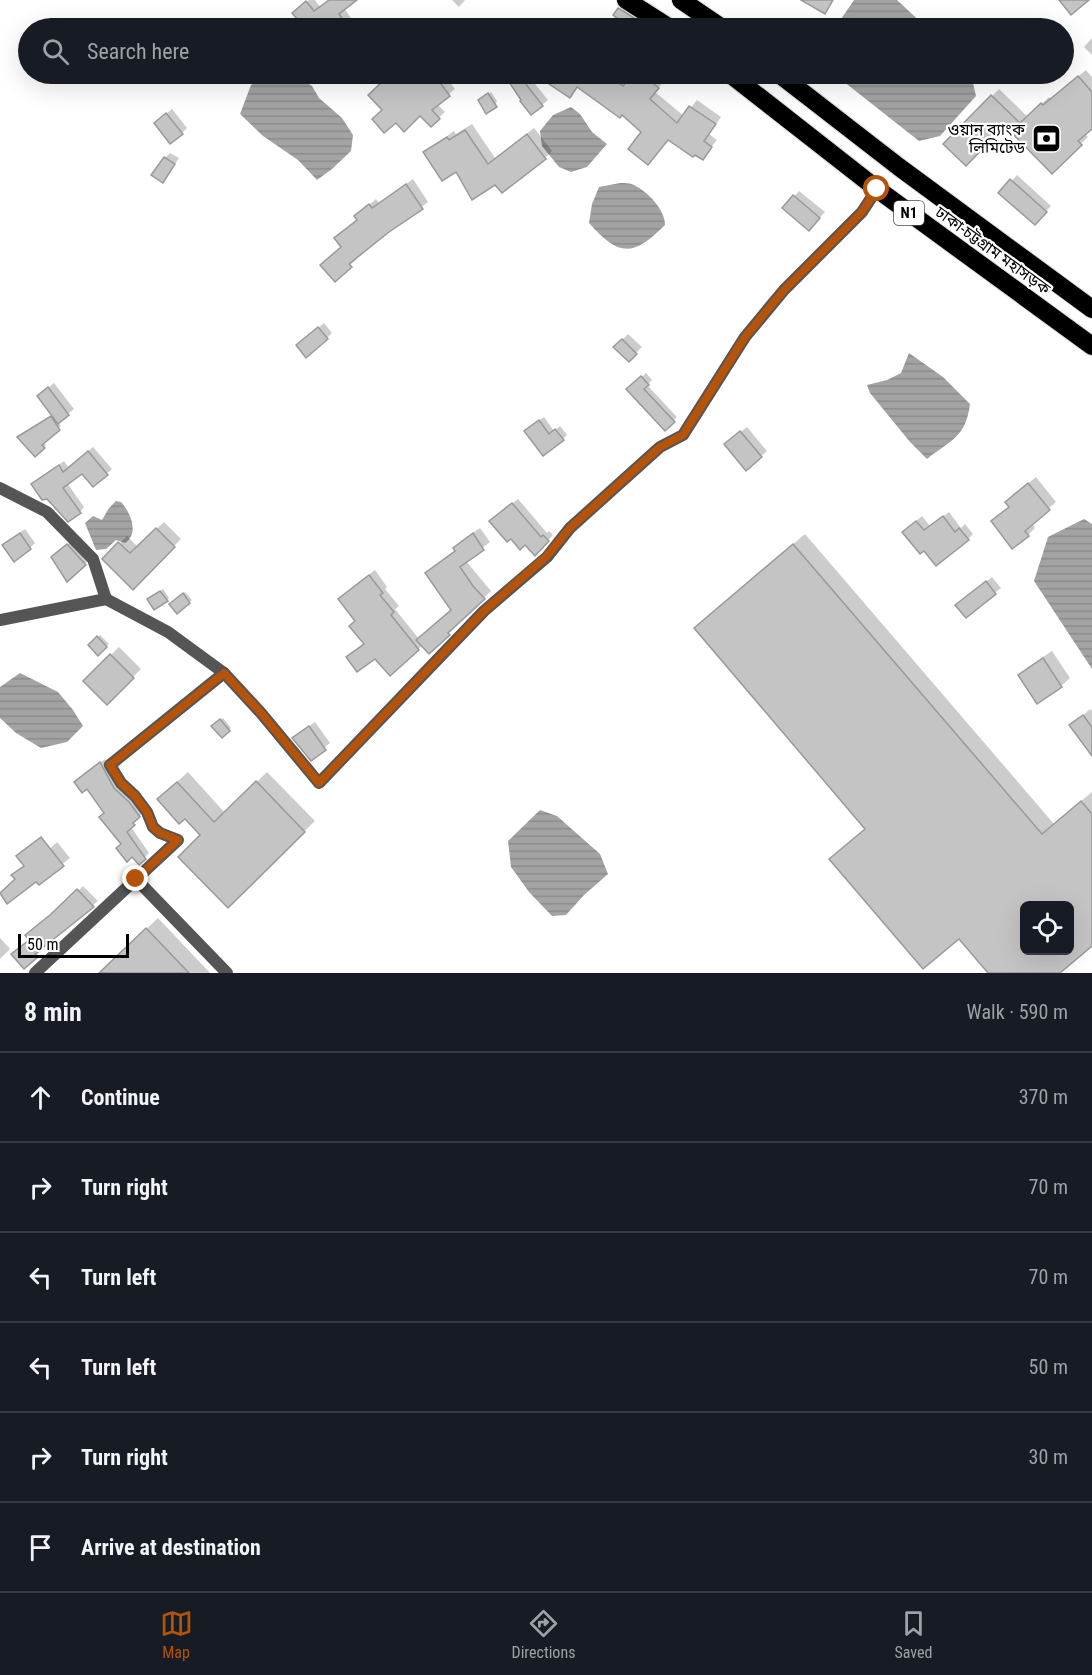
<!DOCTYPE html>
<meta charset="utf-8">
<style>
:root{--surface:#171b24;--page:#20242c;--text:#f1f3f6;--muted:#9ea1a6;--line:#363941;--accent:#b45309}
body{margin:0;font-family:"Roboto Condensed","Noto Sans Bengali",sans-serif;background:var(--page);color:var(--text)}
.controls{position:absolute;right:18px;bottom:18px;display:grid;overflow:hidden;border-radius:9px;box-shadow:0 6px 24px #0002}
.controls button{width:54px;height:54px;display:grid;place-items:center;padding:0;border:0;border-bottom:2px solid var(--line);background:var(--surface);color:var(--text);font:30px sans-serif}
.scale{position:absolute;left:18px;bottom:15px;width:111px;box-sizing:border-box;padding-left:6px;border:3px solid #000;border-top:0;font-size:16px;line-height:21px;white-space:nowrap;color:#000;-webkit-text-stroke:4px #fff;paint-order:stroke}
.stop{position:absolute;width:18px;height:18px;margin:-14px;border:4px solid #b45309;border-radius:50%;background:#fff}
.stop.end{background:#b45309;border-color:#fff;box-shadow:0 2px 6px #0008}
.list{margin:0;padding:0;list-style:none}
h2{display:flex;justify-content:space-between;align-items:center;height:78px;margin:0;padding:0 24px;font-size:26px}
h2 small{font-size:20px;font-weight:400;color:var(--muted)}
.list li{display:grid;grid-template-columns:39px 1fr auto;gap:18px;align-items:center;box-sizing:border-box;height:90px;padding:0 24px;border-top:2px solid var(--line)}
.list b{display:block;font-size:22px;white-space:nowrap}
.list em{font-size:20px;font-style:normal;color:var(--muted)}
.icon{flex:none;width:33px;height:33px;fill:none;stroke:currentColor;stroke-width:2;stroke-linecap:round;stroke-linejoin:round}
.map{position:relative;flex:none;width:1092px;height:973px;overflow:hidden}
.search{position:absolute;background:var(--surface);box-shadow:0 6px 24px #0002;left:18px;right:18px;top:18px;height:66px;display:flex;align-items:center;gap:15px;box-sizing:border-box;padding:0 21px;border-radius:33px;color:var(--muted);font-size:22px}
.sheet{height:618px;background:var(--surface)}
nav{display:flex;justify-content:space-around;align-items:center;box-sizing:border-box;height:84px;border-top:2px solid var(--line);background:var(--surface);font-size:16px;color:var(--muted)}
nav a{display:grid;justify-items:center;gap:3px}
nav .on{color:var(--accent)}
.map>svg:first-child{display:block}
.water{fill:url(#water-rules)}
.shadow{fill:#0003;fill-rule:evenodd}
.building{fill:#c4c4c4;stroke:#999;stroke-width:1.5;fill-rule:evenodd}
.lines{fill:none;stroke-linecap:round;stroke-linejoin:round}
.highway-casing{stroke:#dbdbdb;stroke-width:20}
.street{stroke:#555;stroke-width:12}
.highway{stroke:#000;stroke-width:18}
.route{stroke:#b45309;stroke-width:8}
.labels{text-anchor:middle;stroke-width:4.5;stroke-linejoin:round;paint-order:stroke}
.shield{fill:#fff;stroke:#4c4c4c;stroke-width:1.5}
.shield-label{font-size:15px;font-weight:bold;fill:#000}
.poi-label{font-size:16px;fill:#000;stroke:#fff;text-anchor:end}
.street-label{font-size:16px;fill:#000;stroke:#fff}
</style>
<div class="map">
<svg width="1092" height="973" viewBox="0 0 1092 973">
<defs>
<pattern id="water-rules" width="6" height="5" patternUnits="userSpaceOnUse" patternTransform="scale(1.5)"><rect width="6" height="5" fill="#a3a3a3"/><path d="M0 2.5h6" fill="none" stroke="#8b8b8b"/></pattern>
</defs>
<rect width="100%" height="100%" fill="#fff"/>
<g class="water">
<path d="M854 0H897L927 28H835Z"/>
<path d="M268 74H293L312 86 319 98 342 118 353 135 351 151 332 169 317 180 298 160 263 136 240 114 251 85Z"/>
<path d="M834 74H965L973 83 976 96 940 136 919 141Z"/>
<path d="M571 107 580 114 592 132 607 144 587 167 571 172 559 167 542 146 540 131 553 115Z"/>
<path d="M620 183C624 183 630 183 634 185 648 192 665 210 665 225 633 257 619 257 589 223L592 204 599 187Z"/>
<path d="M909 353 943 377 970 404C966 437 951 440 927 459L910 442 870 393 867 385 887 380 901 373Z"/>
<path d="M116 501 121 502C130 512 140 533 125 543L116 540 106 549 96 550 85 523 93 516 102 520 109 508Z"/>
<path d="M1084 519 1092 524V669L1034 581 1048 537Z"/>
<path d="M20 673 58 692 73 710 83 726 67 742 41 748 16 733 0 718V687Z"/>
<path d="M540 810 557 816 600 854 608 874 584 895 566 915 552 916 529 892 511 867 508 841Z"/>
</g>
<g class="shadow">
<path d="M309 0H315L320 7 329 0H353L344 8 358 28H332L327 21 317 28H307L294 13Z"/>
<path d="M452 0H465L459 7Z"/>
<path d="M625 4 653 22 647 28H633L615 15Z"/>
<path d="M1092 38V55L1084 47Z"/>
<path d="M1086 70 1092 77V127L1085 134 1088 137 1052 172 1005 124 945 144 999 89 1028 117 1049 97 1051 99Z"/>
<path d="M204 74H218L209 80Z"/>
<path d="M379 74H443L455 89 437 104 445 112 431 125 420 113 384 110 386 80Z"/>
<path d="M514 74H527L548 100 532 113 509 79Z"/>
<path d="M536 74H622L630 80 635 74H656L664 81 655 92 684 116 697 100 721 117 709 134 717 140 702 158 669 139 644 132 623 114 578 86 570 96Z"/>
<path d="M491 92 497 101 494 107 482 98Z"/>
<path d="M172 109 187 128 182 133 161 118Z"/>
<path d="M472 124 495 158 534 128 552 151 545 158 496 183 456 170 425 152 454 131 456 134Z"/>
<path d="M170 153 179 158 168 175 165 158Z"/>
<path d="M1017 175 1051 206 1035 223 1001 193Z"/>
<path d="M413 179 428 202 356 258 357 259 335 279 358 219 356 216 376 199 379 203Z"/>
<path d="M799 191 825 212 814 224 784 208Z"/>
<path d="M324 323 332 333 327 338 303 340Z"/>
<path d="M628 334 642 347 629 360 615 347Z"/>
<path d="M646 373 652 380 647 385 677 417 665 429 628 389Z"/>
<path d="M54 383 74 409 58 422 61 426 43 442 46 445 35 455 21 435 54 415 44 391Z"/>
<path d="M544 417 554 431 560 426 567 435 563 439 530 427Z"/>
<path d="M747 427 767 451 746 469 732 439Z"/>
<path d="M93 447 112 469 94 485 83 472 67 483 84 507 80 512 38 480 64 461 69 468Z"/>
<path d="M1036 477 1056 502 1032 523 1035 528 1028 535 1000 514 1010 506 1014 495Z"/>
<path d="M518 499 547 533 549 531 553 535 536 554 497 516Z"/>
<path d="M949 512 961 528 965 524 973 534 968 539 924 549 909 527 922 516 930 526Z"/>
<path d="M164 522 181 539 133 588 104 559 127 536 138 547Z"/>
<path d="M480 528 490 542 466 561 491 591 454 626 455 627 429 652 423 645 390 674 365 643 345 593 375 570 387 587 385 589 399 606 395 609 419 639 453 609 427 573 456 550 455 548 461 541Z"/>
<path d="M25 529 35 543 30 548 10 540Z"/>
<path d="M805 534 1054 824 1092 792V944L1057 973H990L959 936 831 859 866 828 707 617ZM1024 906H1070V951H1024Z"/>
<path d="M72 541 89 560 67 579 57 553Z"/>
<path d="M992 577 1001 588 966 616 963 600Z"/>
<path d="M163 589 169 598 167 600 151 598Z"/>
<path d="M185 592 192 600 177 612 171 604Z"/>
<path d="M100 635 109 644 98 654 90 645Z"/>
<path d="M119 647 141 669 107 703 85 681Z"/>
<path d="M1052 651 1070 678 1061 686 1020 675 1028 667Z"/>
<path d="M1090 709 1092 711V754L1071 726Z"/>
<path d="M223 718 231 728 222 736 213 726Z"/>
<path d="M315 722 330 743 311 758 300 733Z"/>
<path d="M105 759 119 783 144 811 131 827 149 853 139 863 123 844 106 812 81 777Z"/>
<path d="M188 772 225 813 267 772 315 821 228 905 202 835 169 789Z"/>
<path d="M57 842 70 858 39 883 36 880 7 902 1 895Z"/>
<path d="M83 886 98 901 39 949 41 951 24 967 31 939Z"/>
<path d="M158 918 210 973H100Z"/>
<path d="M0 938 10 949 0 959Z"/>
</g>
<g class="building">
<path d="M329 0H357L339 14 349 28H330L327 23 320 28H305L292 13 306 1 314 11Z"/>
<path d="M801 0H833L825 14Z"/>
<path d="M1059 0H1089L1071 15Z"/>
<path d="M618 8 620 9 650 28H630L613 15Z"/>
<path d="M377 74H446L438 80 450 96 432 110 440 119 431 127 420 116 404 132 396 123 384 133 372 119 382 110 368 95 384 80Z"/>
<path d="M515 74H518L543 106 531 115 520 101 521 100 507 79Z"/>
<path d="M534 74H587L584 76 590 80 595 74H606L623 86 633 74H641L659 88 650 99 677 123 689 106 716 124 704 141 712 147 703 160 695 155 693 157 668 140 648 165 628 149 641 132 622 115 620 118 577 87 570 98Z"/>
<path d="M1078 76 1092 92V129L1078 141 1082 145 1052 174 1005 126 966 166 943 144 991 95 1020 123 1041 103 1043 105Z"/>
<path d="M488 93 497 107 486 114 478 100Z"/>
<path d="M166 113 183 134 170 144 154 123Z"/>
<path d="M465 130 488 164 527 134 546 159 502 193 495 185 472 200 456 172 442 181 423 152 447 137 449 140Z"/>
<path d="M164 157 175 164 163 183 151 175Z"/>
<path d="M1010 179 1047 212 1035 225 998 193Z"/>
<path d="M406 184 423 209 389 232 349 264 352 267 335 282 320 265 341 247 334 238 357 220 354 216 369 204 372 208Z"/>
<path d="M793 195 820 218 809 231 782 208Z"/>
<path d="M318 327 328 339 306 358 296 345Z"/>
<path d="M622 339 637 354 629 362 613 347Z"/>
<path d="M641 376 649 385 644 389 675 422 665 431 626 389Z"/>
<path d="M48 387 69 415 58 424 37 396Z"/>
<path d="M51 416 60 430 42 445 45 448 35 457 17 437Z"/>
<path d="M539 420 549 434 555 429 564 440 543 456 524 431Z"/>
<path d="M740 431 762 457 746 471 724 444Z"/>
<path d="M88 451 108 475 93 487 82 474 63 488 81 513 68 522 47 499 42 500 31 484 59 465 63 472Z"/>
<path d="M1028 483 1050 510 1025 531 1029 536 1012 549 991 521 1009 507 1005 502Z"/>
<path d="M512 503 541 537 543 535 549 541 535 556 525 545 520 550 511 539 507 542 489 521Z"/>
<path d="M943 516 955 532 959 528 969 540 936 566 924 551 920 554 902 532 916 521 924 530Z"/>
<path d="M156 528 175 547 133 590 102 559 118 542 130 553Z"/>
<path d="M20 533 31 549 14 562 2 545Z"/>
<path d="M473 533 484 550 460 567 473 586 485 599 448 633 450 635 429 654 416 640 451 610 425 573 455 551 453 548Z"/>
<path d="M67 544 86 565 67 582 51 557Z"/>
<path d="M793 544 1042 834 1081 801 1092 814V946L1060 973H988L959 939 923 969 829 859 865 829 694 628ZM1024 906H1070V951H1024Z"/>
<path d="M369 575 383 593 380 595 394 612 391 615 419 650 390 676 375 659 357 672 346 657 364 644 349 626 355 621 338 599Z"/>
<path d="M986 581 996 594 966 618 955 605Z"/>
<path d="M160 591 168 601 154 610 147 599Z"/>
<path d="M183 593 190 603 177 614 169 604Z"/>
<path d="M97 636 107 647 98 656 88 645Z"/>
<path d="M110 654 134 678 107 705 83 681Z"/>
<path d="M1043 658 1062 687 1037 704 1018 675Z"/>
<path d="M1083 715 1092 727V756L1069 725Z"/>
<path d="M220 719 230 731 222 738 211 726Z"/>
<path d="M309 726 326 750 311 761 292 738Z"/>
<path d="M100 762 114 788 129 802 140 817 133 823 135 825 127 832 146 859 139 865 132 857 127 862 116 848 121 844 99 817 104 813 87 789 82 793 74 782Z"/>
<path d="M256 781 305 832 228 908 178 857 200 835 185 819 179 824 157 799 177 782 214 822Z"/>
<path d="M41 837 64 866 39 885 36 882 7 904 0 893 15 879 11 875 24 866 16 856Z"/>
<path d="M77 889 94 907 35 954 38 957 24 969 11 954 29 940 25 935 50 915Z"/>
<path d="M146 928 189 973H99Z"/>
</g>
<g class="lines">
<defs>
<g id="highway">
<path d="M626 0 670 28"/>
<path d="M681 0 722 28"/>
<path d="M730 74 877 189 1092 346"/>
<path d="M779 74 899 167 1092 309"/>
</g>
</defs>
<use href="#highway" class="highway-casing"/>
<g class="street">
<path d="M0 488 47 512 93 559 106 599 0 620"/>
<path d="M106 599 168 632 224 673"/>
<path d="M136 879 227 973"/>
<path d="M35 973 178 840 160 833 153 827 147 812 135 796 121 783 110 765 224 673 261 713 319 783 484 611 547 557 570 528 660 447 683 435 745 337 784 290 862 212 877 189"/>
</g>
<use href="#highway" class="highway"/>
</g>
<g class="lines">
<path class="route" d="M136 879 178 840 160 833 153 827 147 812 135 796 121 783 110 765 224 673 261 713 319 783 484 611 546 557 570 528 660 447 683 435 745 337 784 290 862 212 877 189"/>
</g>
<defs>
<symbol id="bank-square" viewBox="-11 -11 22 22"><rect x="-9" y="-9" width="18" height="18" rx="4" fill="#000" stroke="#fff"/><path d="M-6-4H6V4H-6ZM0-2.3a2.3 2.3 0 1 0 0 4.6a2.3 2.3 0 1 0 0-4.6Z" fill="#fff"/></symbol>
</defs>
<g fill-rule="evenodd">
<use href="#bank-square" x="1030" y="122" width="33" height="33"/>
</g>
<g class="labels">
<rect class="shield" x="894" y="201" width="30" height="24" rx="4.5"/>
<g class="shield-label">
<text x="909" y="218">N1</text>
</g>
<g class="poi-label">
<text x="1025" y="135">ওয়ান ব্যাংক<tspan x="1025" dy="18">লিমিটেড</tspan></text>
</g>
<g class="street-label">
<text transform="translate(993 250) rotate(36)" y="6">ঢাকা-চট্টগ্রাম মহাসড়ক</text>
</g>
</g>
</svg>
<div class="controls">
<button><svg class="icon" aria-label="locate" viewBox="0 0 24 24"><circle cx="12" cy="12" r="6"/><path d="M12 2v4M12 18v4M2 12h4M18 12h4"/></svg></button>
</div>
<div class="scale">50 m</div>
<div class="stop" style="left:877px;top:189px"></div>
<div class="stop end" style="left:136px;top:879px"></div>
<div class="search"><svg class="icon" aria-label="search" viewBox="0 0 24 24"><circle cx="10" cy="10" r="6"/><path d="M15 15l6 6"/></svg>Search here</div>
</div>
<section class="sheet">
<h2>8 min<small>Walk · 590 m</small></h2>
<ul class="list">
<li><svg class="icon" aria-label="ahead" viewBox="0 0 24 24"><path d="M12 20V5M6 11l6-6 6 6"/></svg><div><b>Continue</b></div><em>370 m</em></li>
<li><svg class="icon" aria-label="right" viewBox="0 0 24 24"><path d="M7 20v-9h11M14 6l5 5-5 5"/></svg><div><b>Turn right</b></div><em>70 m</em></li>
<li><svg class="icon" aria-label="left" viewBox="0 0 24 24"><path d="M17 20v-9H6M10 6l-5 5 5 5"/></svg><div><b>Turn left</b></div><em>70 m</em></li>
<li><svg class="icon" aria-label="left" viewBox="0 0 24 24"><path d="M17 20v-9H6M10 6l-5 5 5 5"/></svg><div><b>Turn left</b></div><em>50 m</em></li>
<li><svg class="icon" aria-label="right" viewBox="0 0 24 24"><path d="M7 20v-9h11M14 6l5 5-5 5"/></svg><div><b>Turn right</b></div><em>30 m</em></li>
<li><svg class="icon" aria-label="arrive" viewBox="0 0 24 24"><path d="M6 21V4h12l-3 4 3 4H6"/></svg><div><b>Arrive at destination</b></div></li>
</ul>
</section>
<nav>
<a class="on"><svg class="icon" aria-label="map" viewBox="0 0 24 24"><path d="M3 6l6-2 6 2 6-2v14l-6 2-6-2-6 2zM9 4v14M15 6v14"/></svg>Map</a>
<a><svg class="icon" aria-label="directions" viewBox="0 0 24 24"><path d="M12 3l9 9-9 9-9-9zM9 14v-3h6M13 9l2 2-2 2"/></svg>Directions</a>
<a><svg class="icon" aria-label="saved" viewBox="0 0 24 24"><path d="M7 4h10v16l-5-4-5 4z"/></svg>Saved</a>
</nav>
